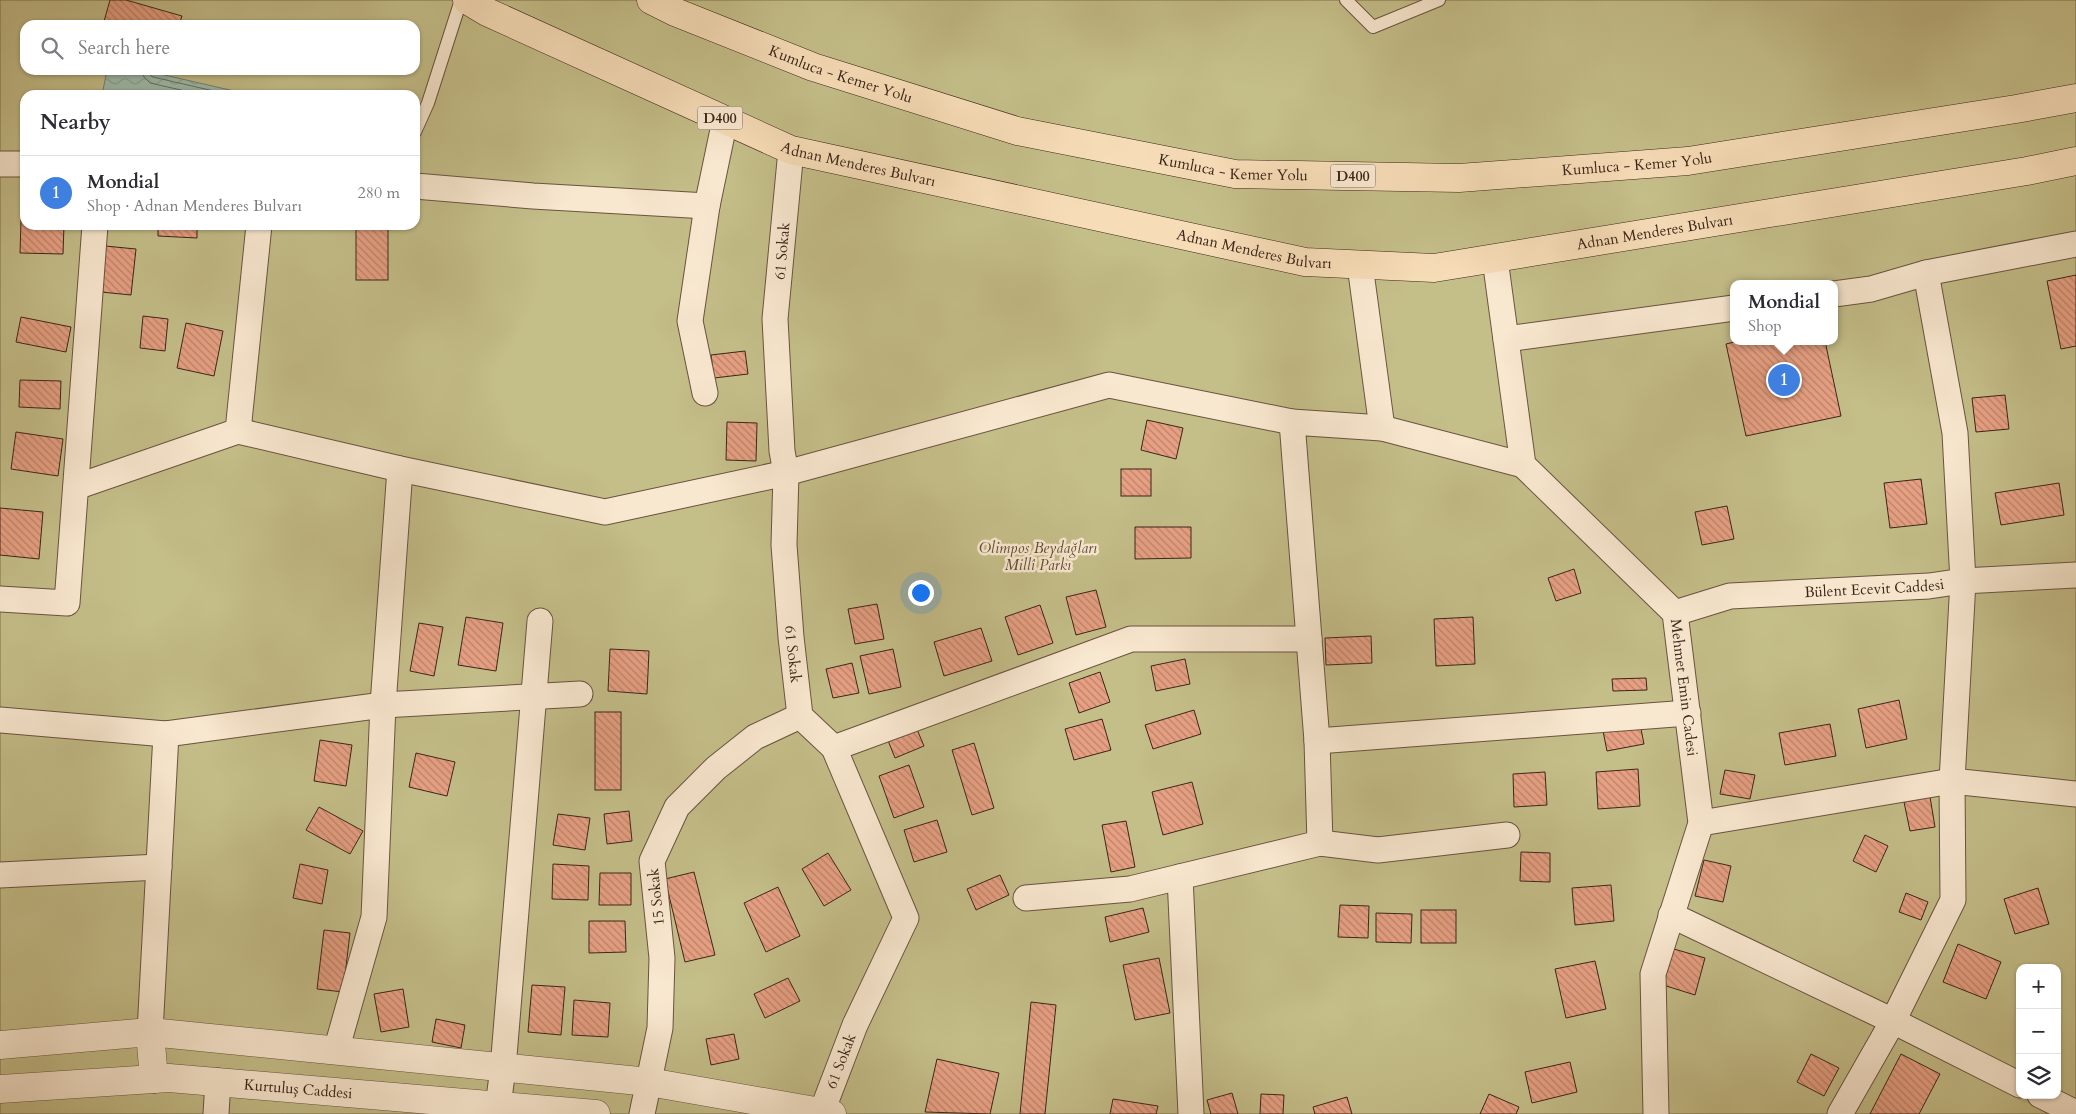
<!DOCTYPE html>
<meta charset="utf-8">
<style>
:root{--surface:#fff;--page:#f2f2f3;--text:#2b2b33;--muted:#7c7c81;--line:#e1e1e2;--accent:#2563eb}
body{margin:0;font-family:Cardo,serif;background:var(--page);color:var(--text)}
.controls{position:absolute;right:15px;bottom:15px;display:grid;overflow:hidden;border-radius:10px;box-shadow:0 1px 4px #0004}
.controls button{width:45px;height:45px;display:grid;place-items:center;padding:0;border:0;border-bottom:1px solid var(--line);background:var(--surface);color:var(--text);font:25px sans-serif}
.you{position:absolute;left:920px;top:592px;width:18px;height:18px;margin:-12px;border:4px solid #fff;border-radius:50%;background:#1a73e8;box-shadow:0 0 0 8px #1a73e833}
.badge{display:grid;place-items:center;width:32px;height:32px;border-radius:50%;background:var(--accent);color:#fff;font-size:16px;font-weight:700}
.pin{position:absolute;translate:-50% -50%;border:2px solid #fff;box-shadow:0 1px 5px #0006}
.popup{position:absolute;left:1730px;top:280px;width:108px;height:65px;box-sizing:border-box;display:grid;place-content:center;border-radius:10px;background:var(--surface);filter:drop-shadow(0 1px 4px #0005);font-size:16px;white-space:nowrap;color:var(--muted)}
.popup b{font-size:19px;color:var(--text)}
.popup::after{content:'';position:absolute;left:50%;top:100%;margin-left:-10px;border:10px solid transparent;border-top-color:var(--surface)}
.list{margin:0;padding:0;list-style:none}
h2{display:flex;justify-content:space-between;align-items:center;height:65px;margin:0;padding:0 20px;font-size:21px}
h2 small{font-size:16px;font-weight:400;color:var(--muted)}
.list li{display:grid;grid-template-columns:32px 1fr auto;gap:15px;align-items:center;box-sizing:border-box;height:75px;padding:0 20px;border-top:1px solid var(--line)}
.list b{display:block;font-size:19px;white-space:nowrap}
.list p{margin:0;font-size:16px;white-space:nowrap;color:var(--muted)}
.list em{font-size:16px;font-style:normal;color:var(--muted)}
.icon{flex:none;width:28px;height:28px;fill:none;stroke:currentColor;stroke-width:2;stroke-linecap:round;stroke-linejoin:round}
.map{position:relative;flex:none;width:2076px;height:1114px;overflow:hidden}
.search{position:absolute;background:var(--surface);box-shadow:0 1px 4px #0004;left:20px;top:20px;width:400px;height:55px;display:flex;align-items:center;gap:12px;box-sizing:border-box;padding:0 18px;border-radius:15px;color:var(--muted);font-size:19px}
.panel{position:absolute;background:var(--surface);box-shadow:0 1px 4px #0004;left:20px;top:90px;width:400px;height:140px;border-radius:15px}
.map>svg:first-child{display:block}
.park{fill:#c4be89;stroke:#807251;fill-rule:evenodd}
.water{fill:url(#water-waves);stroke:#768071}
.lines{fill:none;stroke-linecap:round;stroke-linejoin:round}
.shore{stroke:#6c7062;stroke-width:1}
.building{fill:url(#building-back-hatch);stroke:#3b2519}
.service-casing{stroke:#6a5340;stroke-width:14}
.minor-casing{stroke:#6a5340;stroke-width:27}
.tertiary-casing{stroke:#6a5340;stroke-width:29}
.trunk-casing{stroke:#3b2519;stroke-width:29}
.service{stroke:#f9e8d0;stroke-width:12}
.minor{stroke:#f9e8d0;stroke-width:25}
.tertiary{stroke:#f9e8d0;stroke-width:28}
.trunk{stroke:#f6dcb7;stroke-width:28}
.labels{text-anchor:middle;stroke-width:5;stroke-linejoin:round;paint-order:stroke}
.shield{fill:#f9e8d0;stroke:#746050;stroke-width:1}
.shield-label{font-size:14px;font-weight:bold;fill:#3b2519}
.street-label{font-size:15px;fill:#3b2519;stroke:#f9e8d0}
.park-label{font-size:15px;font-style:italic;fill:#5d4b35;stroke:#f9e8d0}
</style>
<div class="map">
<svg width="2076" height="1114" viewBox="0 0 2076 1114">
<defs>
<pattern id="water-waves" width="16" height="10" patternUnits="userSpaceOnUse" patternTransform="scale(1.25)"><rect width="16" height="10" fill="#9dbcac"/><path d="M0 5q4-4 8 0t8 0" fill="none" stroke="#88a193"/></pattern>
<pattern id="building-back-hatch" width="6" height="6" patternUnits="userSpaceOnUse" patternTransform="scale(1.25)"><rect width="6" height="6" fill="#e7a083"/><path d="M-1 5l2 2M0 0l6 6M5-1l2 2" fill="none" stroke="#bc826a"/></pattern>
</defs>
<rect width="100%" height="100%" fill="#f6dcb7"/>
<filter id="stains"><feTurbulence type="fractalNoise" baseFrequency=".004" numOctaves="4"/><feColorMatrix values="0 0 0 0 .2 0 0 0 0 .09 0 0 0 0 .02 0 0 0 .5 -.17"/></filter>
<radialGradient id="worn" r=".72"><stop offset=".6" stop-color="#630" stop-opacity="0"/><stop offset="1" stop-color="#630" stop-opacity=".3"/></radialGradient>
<path class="park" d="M0 0H2076V1114H0ZM25 25H415V70H25ZM25 95H415V225H25ZM1734 284H1834V341H1734ZM2020 968H2057V1095H2020Z"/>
<path class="water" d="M107 70H143L247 94V95H102Z"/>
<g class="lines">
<g class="shore">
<path d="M142 70 144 77 150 83 203 95"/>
<path d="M148 70 149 74 153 77 231 95"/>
</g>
</g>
<g class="building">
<path d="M110 0H126L182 16 179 25H103Z"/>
<path d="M21 220H25V225H64L63 254 20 253Z"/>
<path d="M158 225H197V238L158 236Z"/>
<rect x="356" y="227" width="32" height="53"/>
<path d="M105 246 136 249 131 295 101 292Z"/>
<path d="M2076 275V346L2061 349 2047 281Z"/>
<path d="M143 316 168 319 165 351 140 348Z"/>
<path d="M21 317 71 327 66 352 16 342Z"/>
<path d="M186 323 223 331 214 376 177 368Z"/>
<path d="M1738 341H1825L1841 416 1746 436 1726 344Z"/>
<path d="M745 351 748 374 714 378 711 355Z"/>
<path d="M20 380 61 381 60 409 19 407Z"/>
<path d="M2005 395 2009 429 1976 432 1972 398Z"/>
<path d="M1147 420 1183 428 1176 459 1141 450Z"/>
<path d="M727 422 757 423 756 461 726 460Z"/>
<path d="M16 432 63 439 58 476 11 469Z"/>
<rect x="1121" y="469" width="30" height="27"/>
<path d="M1921 479 1927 524 1890 528 1884 483Z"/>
<path d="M2059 483 2064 515 2001 525 1995 493Z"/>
<path d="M1727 506 1734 539 1702 545 1695 512Z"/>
<path d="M0 508 43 512 39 559 0 555Z"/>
<path d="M1135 527H1191V558L1135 559Z"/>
<path d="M1574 569 1581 593 1556 601 1548 578Z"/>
<path d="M1096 590 1106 627 1076 635 1066 597Z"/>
<path d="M877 604 884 639 855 644 848 609Z"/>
<path d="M1040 605 1053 643 1018 655 1005 617Z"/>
<path d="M466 617 503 623 496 671 458 665Z"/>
<path d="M1473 617 1475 664 1436 666 1434 619Z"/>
<path d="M419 623 443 627 434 676 410 671Z"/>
<path d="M981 628 992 661 944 676 934 642Z"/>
<path d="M1371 636 1372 663 1326 665 1325 638Z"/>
<path d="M610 649 649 651 647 694 608 691Z"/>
<path d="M893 649 901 687 869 694 860 656Z"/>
<path d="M1185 659 1190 684 1156 691 1151 666Z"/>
<path d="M852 663 859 693 833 698 826 669Z"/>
<path d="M1100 672 1110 702 1079 713 1069 683Z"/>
<path d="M1646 678 1647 690 1613 691 1612 679Z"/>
<path d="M1899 700 1907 739 1866 748 1858 709Z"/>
<path d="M1194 710 1201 734 1153 749 1145 725Z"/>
<rect x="595" y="712" width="26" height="78"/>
<path d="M1102 719 1111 750 1074 760 1065 729Z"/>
<path d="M1640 724 1644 744 1607 751 1603 731Z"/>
<path d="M1830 724 1836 756 1785 765 1779 733Z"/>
<path d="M916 727 924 746 895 758 887 738Z"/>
<path d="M320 740 352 745 346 786 314 781Z"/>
<path d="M974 743 994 808 972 815 952 750Z"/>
<path d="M416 753 455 762 447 796 409 787Z"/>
<path d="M909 765 924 807 894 818 879 776Z"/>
<path d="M1638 769 1640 806 1598 809 1596 772Z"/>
<path d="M1725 770 1755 775 1750 799 1720 794Z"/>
<path d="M1545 772 1547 805 1514 807 1513 774Z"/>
<path d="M1192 782 1203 824 1163 835 1152 792Z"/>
<path d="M1930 797 1935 827 1910 831 1904 802Z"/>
<path d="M319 807 363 831 350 854 306 830Z"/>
<path d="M629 811 632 841 607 844 604 814Z"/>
<path d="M558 814 590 818 585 850 553 845Z"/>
<path d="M937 820 947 852 914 862 904 830Z"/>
<path d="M1126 821 1135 867 1111 872 1102 825Z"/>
<path d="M1865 835 1888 846 1876 872 1853 861Z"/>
<path d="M1521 852 1550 853V882L1520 881Z"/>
<path d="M828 853 851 890 824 906 802 869Z"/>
<path d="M1704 860 1731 866 1723 902 1695 896Z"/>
<path d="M300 864 328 870 322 904 293 898Z"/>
<path d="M553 864 589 866 588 900 552 899Z"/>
<path d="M694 872 715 955 685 962 665 879Z"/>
<path d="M600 873H631V905H599Z"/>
<path d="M1000 875 1009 895 976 910 967 889Z"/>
<path d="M1611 885 1614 921 1575 925 1572 888Z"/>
<path d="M778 887 800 936 766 952 744 903Z"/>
<path d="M2038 888 2049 924 2015 934 2004 899Z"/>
<path d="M1906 893 1928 902 1921 920 1899 912Z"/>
<path d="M1340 905 1369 906 1368 938 1338 937Z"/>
<path d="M1143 908 1149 932 1110 942 1105 917Z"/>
<rect x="1421" y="910" width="35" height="33"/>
<path d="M1376 913 1412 914 1411 943 1376 942Z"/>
<path d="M589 921H625L626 952 589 953Z"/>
<path d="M324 930 350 933 343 992 317 989Z"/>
<path d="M1958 944 2001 962 1986 999 1943 982Z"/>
<path d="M1674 949 1705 958 1695 995 1663 985Z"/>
<path d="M1159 958 1170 1013 1135 1020 1123 965Z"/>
<path d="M1595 961 1606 1009 1566 1018 1555 969Z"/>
<path d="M788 978 800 1001 765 1018 754 994Z"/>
<path d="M532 985 565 987 561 1035 528 1032Z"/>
<path d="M403 989 409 1027 381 1032 374 994Z"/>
<path d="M574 1000 610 1003 608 1037 572 1035Z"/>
<path d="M1031 1002 1056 1005 1045 1114H1020Z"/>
<path d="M436 1019 465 1025 461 1048 432 1042Z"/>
<path d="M734 1034 739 1059 711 1065 706 1039Z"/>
<path d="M1811 1054 1839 1068 1824 1096 1797 1082Z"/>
<path d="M1901 1054 1940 1074 1919 1114H1870Z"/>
<path d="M937 1059 999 1073 990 1114 925 1112Z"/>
<path d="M1570 1062 1577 1092 1532 1103 1525 1072Z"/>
<path d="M1232 1093 1238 1114H1211L1207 1100Z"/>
<path d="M1261 1094 1284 1095 1283 1114H1260Z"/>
<path d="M1489 1094 1519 1107 1516 1114H1480Z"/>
<path d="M1347 1097 1352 1114H1315L1313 1107Z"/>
<path d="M1113 1099 1158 1106 1156 1114H1110Z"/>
</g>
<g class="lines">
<defs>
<g id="service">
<path d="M1346 0 1373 27 1439 0"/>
<path d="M415 132 428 103 461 0"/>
</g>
<g id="minor">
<path id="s1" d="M791 150 775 319 782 451 786 473 784 545 791 637 800 716 834 748 906 918 855 1025 821 1114"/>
<path d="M0 164H25"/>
<path d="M415 186 533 196 707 206"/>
<path id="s2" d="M1495 259 1523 465 1675 613 1701 823 1653 974 1656 1114"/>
<path d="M1360 265 1382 428"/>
<path d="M1834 294 1871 289 1926 273 2076 244"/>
<path d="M1506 339 1734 308"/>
<path d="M705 393 690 321 707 206 725 120"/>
<path d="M238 431 400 469 605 512 786 473 1109 385 1292 422"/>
<path d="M400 469 383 705 580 694"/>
<path d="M76 487 238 431 259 225"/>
<path d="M0 599 67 603 95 225"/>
<path id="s3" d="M1675 613 1730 596 1929 586 1963 581 2076 575"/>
<path d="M0 720 166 734"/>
<path d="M1317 741 1688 713"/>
<path d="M834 748 1131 639H1309L1292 422 1382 428 1523 465"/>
<path d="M1701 823 1952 781 2076 794"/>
<path d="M1320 843 1378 850 1507 835"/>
<path d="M0 875 159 867"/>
<path d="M1180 877 1191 1114"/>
<path d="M1026 898 1130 889 1320 843 1317 741 1309 639"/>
<path d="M1671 915 1893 1021 2020 1085"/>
<path d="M150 1032 166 734 383 705 374 917 336 1051"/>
<path d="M2040 1095 2076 1113"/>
<path d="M216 1114 218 1081"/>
<path d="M497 1114 503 1068 540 621"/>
<path d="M642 1114 660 1028 662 958 652 861 677 807 716 768 755 737 800 716"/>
<path d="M1840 1114 1893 1021 1953 900 1952 781 1963 581 1955 433 1926 273"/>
</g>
<g id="tertiary">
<path d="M150 1032 154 1079"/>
<path d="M0 1045 150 1032 649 1082 832 1114"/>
<path id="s4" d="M0 1089 169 1078 596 1114"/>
</g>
<g id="trunk">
<path id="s5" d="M467 0 487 12 791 150 1305 262 1434 268 2027 171 2076 161"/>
<path id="s6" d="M651 0 675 12 813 67 1017 131 1235 174 1459 178 1688 161 2016 109 2076 98"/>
</g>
</defs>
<use href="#service" class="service-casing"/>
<use href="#minor" class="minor-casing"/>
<use href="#tertiary" class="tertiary-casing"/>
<use href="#trunk" class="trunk-casing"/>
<use href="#service" class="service"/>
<use href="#minor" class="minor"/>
<use href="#tertiary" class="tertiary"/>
<use href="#trunk" class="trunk"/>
</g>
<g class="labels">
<g class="shield">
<rect x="697.5" y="106.5" width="45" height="23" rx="4"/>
<rect x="1330.5" y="164.5" width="45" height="23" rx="4"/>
</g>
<g class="shield-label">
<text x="720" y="123">D400</text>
<text x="1353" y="181">D400</text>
</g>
<g class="street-label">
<text dy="5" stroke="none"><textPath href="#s6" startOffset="204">Kumluca - Kemer Yolu</textPath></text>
<text dy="5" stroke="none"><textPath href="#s5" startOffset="426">Adnan Menderes Bulvarı</textPath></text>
<text dy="5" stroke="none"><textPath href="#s6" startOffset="1014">Kumluca - Kemer Yolu</textPath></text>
<text dy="5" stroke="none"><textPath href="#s6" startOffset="609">Kumluca - Kemer Yolu</textPath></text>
<text dy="5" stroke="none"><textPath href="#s5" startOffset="1236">Adnan Menderes Bulvarı</textPath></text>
<text dy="5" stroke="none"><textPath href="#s5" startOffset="831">Adnan Menderes Bulvarı</textPath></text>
<text transform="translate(782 251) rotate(-85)" y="5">61 Sokak</text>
<text dy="5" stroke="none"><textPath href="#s3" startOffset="202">Bülent Ecevit Caddesi</textPath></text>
<text dy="5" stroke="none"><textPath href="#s1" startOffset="506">61 Sokak</textPath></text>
<text dy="5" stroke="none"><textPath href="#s2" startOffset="495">Mehmet Emin Cadesi</textPath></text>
<text transform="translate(656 897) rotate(-96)" y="5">15 Sokak</text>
<text transform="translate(841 1061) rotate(-69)" y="5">61 Sokak</text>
<text dy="5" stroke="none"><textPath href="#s4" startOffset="299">Kurtuluş Caddesi</textPath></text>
</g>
<g class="park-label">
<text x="1038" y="553">Olimpos Beydağları<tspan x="1038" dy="17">Millî Parkı</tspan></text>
</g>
</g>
<rect width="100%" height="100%" filter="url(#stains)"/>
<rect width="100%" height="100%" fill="url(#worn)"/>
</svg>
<div class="controls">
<button>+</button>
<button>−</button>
<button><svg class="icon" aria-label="layers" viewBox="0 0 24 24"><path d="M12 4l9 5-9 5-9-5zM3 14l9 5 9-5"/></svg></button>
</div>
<div class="you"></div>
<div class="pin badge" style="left:1784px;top:380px;background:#3f7fe0">1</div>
<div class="popup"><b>Mondial</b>Shop</div>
<div class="search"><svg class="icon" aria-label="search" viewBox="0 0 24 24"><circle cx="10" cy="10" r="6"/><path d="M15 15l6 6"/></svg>Search here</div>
<section class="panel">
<h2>Nearby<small></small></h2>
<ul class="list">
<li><span class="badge" style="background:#3f7fe0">1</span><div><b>Mondial</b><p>Shop · Adnan Menderes Bulvarı</p></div><em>280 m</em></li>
</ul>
</section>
</div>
